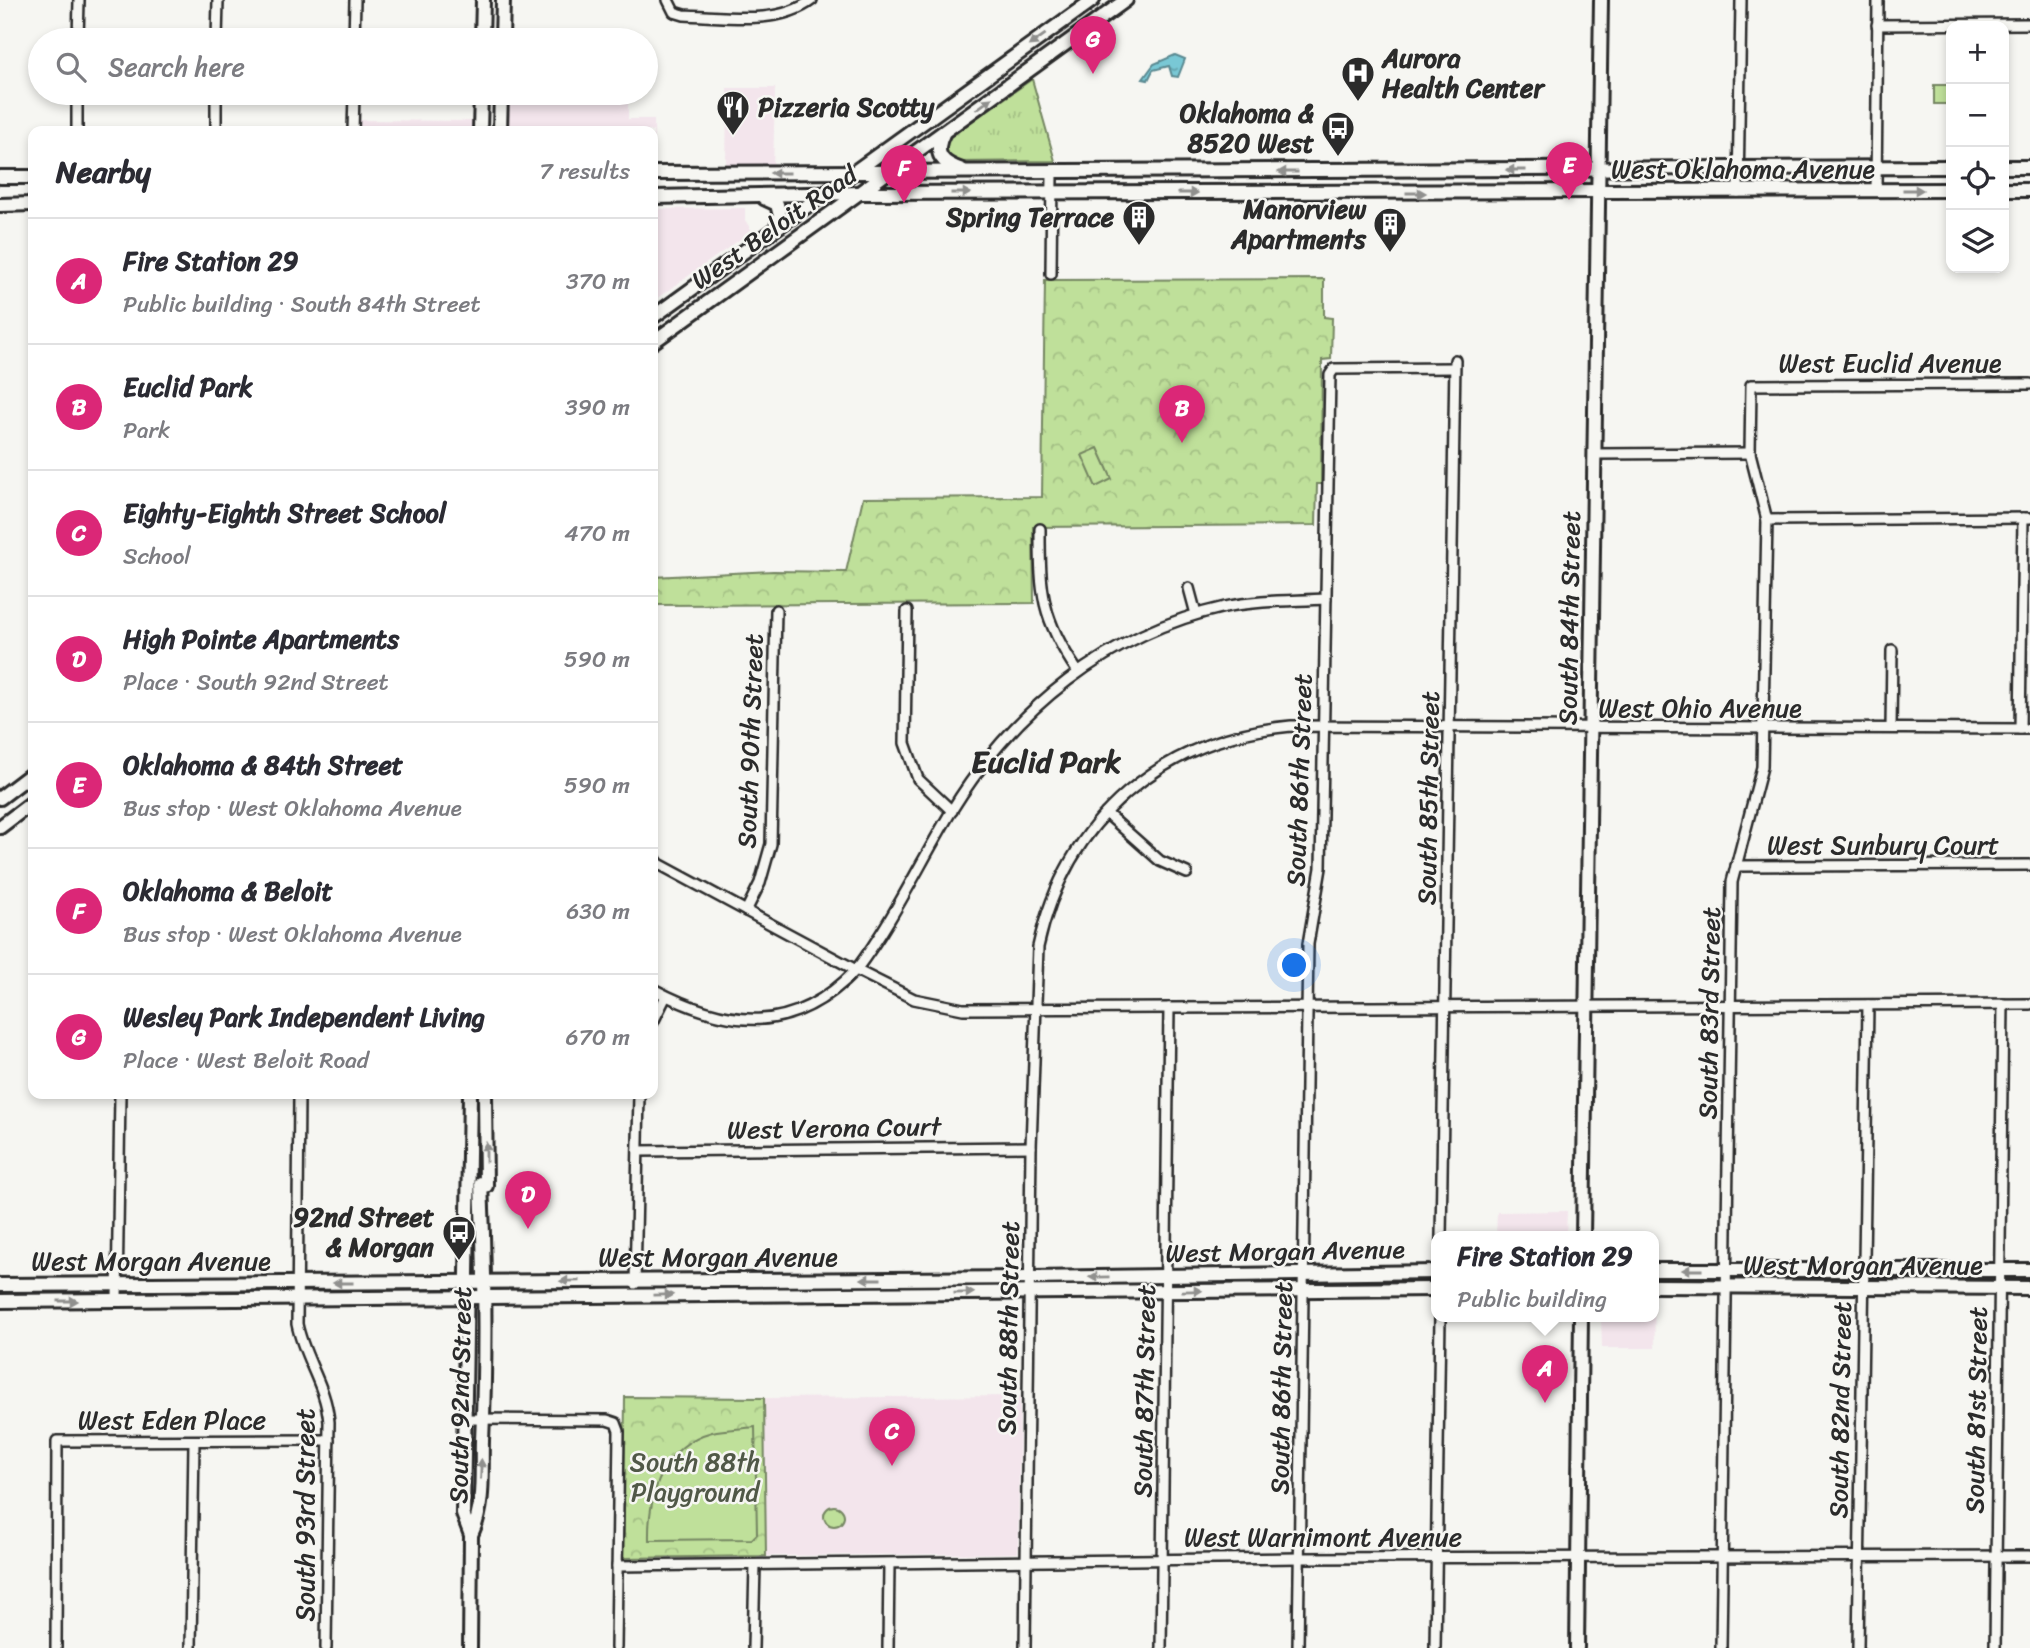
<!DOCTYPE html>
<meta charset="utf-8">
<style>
:root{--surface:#fff;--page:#f2f2f3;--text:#2b2b33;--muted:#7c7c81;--line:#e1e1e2;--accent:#db2777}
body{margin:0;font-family:Sriracha,sans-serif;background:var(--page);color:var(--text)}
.controls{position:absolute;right:21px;top:21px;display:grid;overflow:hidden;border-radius:14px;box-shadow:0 4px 10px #0003}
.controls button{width:63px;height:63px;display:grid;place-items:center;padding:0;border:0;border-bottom:2px solid var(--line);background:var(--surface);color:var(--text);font:35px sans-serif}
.you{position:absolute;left:1295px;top:966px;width:24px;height:24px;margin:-18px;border:5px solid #fff;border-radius:50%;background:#1a73e8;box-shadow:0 0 0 10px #1a73e833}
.badge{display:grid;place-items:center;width:46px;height:46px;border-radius:50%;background:var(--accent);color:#fff;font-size:23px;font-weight:700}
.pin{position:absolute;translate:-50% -58px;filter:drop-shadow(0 2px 4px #0008)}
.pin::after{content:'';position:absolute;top:37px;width:24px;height:21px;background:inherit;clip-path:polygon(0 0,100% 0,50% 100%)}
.popup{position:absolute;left:1431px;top:1231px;width:228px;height:91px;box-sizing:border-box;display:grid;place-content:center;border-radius:14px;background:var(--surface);filter:drop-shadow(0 2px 5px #0005);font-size:23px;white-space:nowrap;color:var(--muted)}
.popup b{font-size:26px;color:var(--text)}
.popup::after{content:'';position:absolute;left:50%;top:100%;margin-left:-14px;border:14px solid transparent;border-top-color:var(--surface)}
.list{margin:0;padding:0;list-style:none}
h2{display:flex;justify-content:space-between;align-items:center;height:91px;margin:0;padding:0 28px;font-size:30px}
h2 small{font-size:23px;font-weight:400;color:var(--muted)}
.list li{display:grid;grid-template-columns:46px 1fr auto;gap:21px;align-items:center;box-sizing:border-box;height:126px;padding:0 28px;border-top:2px solid var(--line)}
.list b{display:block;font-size:26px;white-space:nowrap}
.list p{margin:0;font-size:23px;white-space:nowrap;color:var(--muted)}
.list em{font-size:23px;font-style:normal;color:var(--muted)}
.icon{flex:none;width:38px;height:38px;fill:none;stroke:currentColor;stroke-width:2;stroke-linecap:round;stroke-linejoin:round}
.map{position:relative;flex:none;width:2030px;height:1648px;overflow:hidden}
.search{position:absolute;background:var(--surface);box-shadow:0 4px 10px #0003;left:28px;top:28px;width:630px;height:77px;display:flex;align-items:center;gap:18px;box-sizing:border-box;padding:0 24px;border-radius:38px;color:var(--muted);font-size:26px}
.panel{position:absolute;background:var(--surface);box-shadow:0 4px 10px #0003;left:28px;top:126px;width:630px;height:973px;border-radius:14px}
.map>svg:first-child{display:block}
.built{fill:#f3e5ec}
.grass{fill:url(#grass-tufts);stroke:#758662;stroke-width:2}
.forest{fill:url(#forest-crowns);stroke:#758662;stroke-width:2}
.pitch{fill:#bfe09a;stroke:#758662;stroke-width:2}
.water{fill:url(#water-ripples);stroke:#5a8991;stroke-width:2}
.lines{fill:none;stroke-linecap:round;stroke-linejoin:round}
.street-casing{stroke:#2b2b2b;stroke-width:14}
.secondary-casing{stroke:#2b2b2b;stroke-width:18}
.street{stroke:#f6f6f2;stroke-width:9}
.secondary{stroke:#f6f6f2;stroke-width:12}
.oneway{fill:#90908e}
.labels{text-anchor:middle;stroke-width:5;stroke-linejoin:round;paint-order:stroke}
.poi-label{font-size:26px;font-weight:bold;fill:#2b2b2b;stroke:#f6f6f2;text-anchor:end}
.street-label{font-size:26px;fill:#2b2b2b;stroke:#f6f6f2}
.park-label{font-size:26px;fill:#505847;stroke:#f6f6f2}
.quarter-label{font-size:30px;font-weight:bold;fill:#2b2b2b;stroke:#f6f6f2}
</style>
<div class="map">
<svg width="2030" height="1648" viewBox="0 0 2030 1648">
<defs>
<pattern id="grass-tufts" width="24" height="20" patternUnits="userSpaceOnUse" patternTransform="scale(1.75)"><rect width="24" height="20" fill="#bfe09a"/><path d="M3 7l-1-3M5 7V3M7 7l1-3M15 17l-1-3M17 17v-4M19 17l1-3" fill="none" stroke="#a4c085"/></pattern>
<pattern id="forest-crowns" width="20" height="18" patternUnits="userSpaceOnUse" patternTransform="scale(1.75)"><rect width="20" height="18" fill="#bfe09a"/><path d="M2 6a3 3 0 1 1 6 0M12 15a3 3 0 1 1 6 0" fill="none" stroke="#a4c085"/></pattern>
<pattern id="water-ripples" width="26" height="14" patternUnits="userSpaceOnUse" patternTransform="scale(1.75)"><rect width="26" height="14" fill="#79c8d5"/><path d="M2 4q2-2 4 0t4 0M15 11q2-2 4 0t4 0" fill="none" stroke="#63a3ad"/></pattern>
</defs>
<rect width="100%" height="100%" fill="#f6f6f2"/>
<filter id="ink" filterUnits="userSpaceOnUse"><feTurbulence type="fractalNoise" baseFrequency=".0143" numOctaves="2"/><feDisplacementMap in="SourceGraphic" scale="14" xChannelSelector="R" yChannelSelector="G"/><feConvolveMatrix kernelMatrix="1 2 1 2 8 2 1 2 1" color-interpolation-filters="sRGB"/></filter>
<g filter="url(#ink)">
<g class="built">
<path d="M727 88H775L773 173 726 172Z"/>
<path d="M501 97 628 98V119H654V173L653 131H500Z"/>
<path d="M353 120 480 121V131H353Z"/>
<path d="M745 208V220L752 231 653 301V209Z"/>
<path d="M1567 1211 1566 1237H1496L1497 1212Z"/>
<path d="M1654 1297 1655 1348H1602L1601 1317H1654Z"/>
<path d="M1020 1396 1018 1553 766 1556 764 1398Z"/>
</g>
<path class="grass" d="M1032 79 1055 161 956 162 945 156 944 143 947 139Z"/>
<g class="forest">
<path d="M1324 279V317L1332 318 1331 359 1322 360 1321 484H1317L1316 525 1033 527 1034 603 653 605V577L773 571 846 572 863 498 1042 497 1045 280Z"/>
<path d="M625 1397 764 1398 766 1556 623 1558Z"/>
<circle cx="834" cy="1516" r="10"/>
</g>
<g class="pitch">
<rect x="1934" y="85" width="17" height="19"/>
<path d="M1098 448 1112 479 1096 487 1082 455Z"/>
<path d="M755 1427 757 1534 752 1539 649 1540C648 1495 663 1445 712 1432 726 1429 741 1429 755 1427Z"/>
</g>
<path class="water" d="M1175 55 1185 59 1178 77 1172 76 1169 66 1153 70 1148 80 1143 79 1154 64Z"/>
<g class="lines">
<defs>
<g id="street">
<path d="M668 0 674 12 684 15C724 16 778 26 812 0"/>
<path d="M1877 25 2030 24"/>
<path d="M78 40 79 0"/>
<path d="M217 40 218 0"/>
<path d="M354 40 355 0"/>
<path d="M77 131V93"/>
<path d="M216 131V93"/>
<path d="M353 131 354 93"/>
<path d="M1876 191 1878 0"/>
<path d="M1738 192 1741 0"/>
<path d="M1051 274 1052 173"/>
<path d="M1595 454 1750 453"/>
<path d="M1767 520 2030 518"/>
<path d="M1040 529C1040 592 1041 618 1078 672"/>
<path d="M1189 588 1196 614"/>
<path d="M907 611 905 743 918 779 952 811"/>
<path d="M1891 728 1892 650"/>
<path d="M2020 729 2023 518"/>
<path d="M1106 813 1160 861 1187 873"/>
<path d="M653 856 659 864 856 970C893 921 920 863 952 810 1014 709 1108 633 1225 607 1258 600 1293 601 1326 599"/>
<path d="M1736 866 2030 865"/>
<path d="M746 911 760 883 771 844 776 610"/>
<path d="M653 989C728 1029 793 1036 856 970L914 999 963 1009 2030 1004"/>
<path d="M653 1022 666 996"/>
<path d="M299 1094 297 1324C304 1359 326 1385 329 1422L326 1648"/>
<path d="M638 1151 1031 1147"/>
<path d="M1441 1237 1455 360"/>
<path d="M635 1284 639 1094"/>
<path d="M117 1300 120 1094"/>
<path d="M465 1419 607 1420 616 1423 619 1431 616 1648"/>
<path d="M617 1566 1299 1558 2030 1556"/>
<path d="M56 1648 57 1441 329 1440"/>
<path d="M191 1648 194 1441"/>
<path d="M753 1648 755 1565"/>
<path d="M888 1648 889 1564"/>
<path d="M1025 1648 1031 1147 1038 947C1066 819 1162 738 1291 726L2030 729"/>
<path d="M1161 1648 1169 1008"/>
<path d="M1298 1648 1308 944 1321 868 1330 375 1334 369 1454 368"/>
<path d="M1435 1648 1440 1317"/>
<path d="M1721 1648 1732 882 1762 767 1767 520 1750 453 1751 385 2030 384"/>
<path d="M1858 1648 1868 1005"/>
<path d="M1995 1648 2003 1004"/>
</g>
<g id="secondary">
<path d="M482 40 483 0"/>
<path d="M502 40 503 0"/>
<path d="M480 131 481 93"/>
<path d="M500 131 501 93"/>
<path d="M943 134C933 155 942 163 962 170"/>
<path d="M2004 167H2030"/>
<path d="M653 173 1951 167"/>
<path d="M0 177H33"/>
<path d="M2004 190H2030"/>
<path d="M653 197 861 193 1951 190"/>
<path d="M764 198 777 204 780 216 778 225"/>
<path d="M0 205 33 204"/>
<path d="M653 317 1093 0"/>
<path d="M653 342 1126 0"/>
<path d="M0 798 33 773"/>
<path d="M0 827 33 802"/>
<path d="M1583 1237 1601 0"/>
<path d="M1654 1270H2030"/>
<path d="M0 1285 1031 1278 1436 1272"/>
<path d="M1654 1286 2030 1288"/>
<path d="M0 1301 1436 1289"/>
<path d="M471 1535C485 1506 481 1472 482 1441 486 1355 485 1269 481 1183L486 1186 485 1094"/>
<path d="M470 1648 471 1535 463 1514 470 1094"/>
<path d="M1577 1648 1581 1317"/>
</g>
</defs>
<use href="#street" class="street-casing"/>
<use href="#secondary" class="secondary-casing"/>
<use href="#street" class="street"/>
<use href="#secondary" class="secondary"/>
</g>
<defs><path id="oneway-solid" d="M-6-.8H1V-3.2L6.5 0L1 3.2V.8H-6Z" transform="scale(1.75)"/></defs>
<g class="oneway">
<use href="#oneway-solid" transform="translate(1037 40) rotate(145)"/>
<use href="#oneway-solid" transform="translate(984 104) rotate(-36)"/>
<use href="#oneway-solid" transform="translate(1516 170) rotate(180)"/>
<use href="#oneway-solid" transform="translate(1288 172) rotate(180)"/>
<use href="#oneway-solid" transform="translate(780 173) rotate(-180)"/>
<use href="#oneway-solid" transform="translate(1913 190)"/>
<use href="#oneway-solid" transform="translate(961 193)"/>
<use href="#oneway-solid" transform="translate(1188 193)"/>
<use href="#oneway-solid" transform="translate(1416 193)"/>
<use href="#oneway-solid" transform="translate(486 1152) rotate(-90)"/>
<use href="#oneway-solid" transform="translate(1692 1270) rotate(180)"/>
<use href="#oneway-solid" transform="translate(1099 1277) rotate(179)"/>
<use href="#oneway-solid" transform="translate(871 1279) rotate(180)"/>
<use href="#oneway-solid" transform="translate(570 1281) rotate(179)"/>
<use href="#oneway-solid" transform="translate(343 1283) rotate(180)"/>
<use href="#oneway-solid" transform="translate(1192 1291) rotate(-1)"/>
<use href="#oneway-solid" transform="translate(964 1293) rotate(-1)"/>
<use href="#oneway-solid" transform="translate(663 1295) rotate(-1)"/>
<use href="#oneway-solid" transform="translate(68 1301)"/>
<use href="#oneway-solid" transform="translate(481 1469) rotate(-88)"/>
</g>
</g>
<defs>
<symbol id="hospital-pin" viewBox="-11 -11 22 30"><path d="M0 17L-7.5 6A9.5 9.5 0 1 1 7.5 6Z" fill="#2b2b2b" stroke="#f6f6f2"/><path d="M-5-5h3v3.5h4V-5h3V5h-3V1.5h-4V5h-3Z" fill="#fff"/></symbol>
<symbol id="restaurant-pin" viewBox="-11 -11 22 30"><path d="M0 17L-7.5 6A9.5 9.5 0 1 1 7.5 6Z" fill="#2b2b2b" stroke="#f6f6f2"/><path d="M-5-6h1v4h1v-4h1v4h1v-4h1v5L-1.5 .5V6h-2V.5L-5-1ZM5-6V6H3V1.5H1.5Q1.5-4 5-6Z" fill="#fff"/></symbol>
<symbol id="bus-pin" viewBox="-11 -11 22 30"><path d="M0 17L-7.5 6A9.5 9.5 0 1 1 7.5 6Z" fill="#2b2b2b" stroke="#f6f6f2"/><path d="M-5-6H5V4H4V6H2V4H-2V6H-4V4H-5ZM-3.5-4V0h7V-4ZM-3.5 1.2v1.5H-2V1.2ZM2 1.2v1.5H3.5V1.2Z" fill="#fff"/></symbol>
<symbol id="building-pin" viewBox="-11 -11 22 30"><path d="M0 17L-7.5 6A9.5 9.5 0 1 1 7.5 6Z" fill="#2b2b2b" stroke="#f6f6f2"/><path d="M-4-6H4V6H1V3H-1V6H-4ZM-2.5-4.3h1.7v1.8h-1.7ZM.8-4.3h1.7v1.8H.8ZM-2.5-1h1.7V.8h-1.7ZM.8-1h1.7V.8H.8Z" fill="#fff"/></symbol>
</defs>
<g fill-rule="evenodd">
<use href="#hospital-pin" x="1339" y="54" width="38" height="52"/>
<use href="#restaurant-pin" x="714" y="88" width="38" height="52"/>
<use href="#bus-pin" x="1319" y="109" width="38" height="52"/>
<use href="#building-pin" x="1120" y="198" width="38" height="52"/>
<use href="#building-pin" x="1371" y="205" width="38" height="52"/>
<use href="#bus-pin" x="440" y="1213" width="38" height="52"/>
</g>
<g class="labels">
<g class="poi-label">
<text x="1382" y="67" text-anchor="start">Aurora<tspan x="1382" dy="30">Health Center</tspan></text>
<text x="758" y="116" text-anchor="start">Pizzeria Scotty</text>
<text x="1314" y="122">Oklahoma &amp;<tspan x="1314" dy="30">8520 West</tspan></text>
<text x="1366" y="218">Manorview<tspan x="1366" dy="30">Apartments</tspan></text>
<text x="1114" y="226">Spring Terrace</text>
<text x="434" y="1226">92nd Street<tspan x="434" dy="30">&amp; Morgan</tspan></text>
</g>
<g class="street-label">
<text x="1743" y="178">West Oklahoma Avenue</text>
<text transform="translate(774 227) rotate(-35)" y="9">West Beloit Road</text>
<text x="1890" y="372">West Euclid Avenue</text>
<text transform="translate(1569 618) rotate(-89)" y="9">South 84th Street</text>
<text x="1700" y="717">West Ohio Avenue</text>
<text transform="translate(750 741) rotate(-88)" y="9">South 90th Street</text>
<text transform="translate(1299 780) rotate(-88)" y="9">South 86th Street</text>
<text transform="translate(1428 798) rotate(-89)" y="9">South 85th Street</text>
<text x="1883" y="854">West Sunbury Court</text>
<text transform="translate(1709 1013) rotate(-89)" y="9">South 83rd Street</text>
<text transform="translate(834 1128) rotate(-1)" y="9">West Verona Court</text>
<text transform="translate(1285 1251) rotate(-1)" y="9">West Morgan Avenue</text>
<text x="718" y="1266">West Morgan Avenue</text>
<text x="151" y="1270">West Morgan Avenue</text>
<text x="1863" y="1274">West Morgan Avenue</text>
<text transform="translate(1008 1328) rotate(-89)" y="9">South 88th Street</text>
<text transform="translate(1281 1388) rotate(-89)" y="9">South 86th Street</text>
<text transform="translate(1144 1391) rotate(-89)" y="9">South 87th Street</text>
<text transform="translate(460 1395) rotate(-89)" y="9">South 92nd Street</text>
<text transform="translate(1840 1410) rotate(-89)" y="9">South 82nd Street</text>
<text transform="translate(1976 1410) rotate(-89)" y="9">South 81st Street</text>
<text x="172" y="1429">West Eden Place</text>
<text transform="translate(305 1515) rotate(-90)" y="9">South 93rd Street</text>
<text x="1323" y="1546">West Warnimont Avenue</text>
</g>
<g class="park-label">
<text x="695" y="1471">South 88th<tspan x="695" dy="30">Playground</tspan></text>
</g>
<g class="quarter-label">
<text x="1046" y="772">Euclid Park</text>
</g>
</g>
</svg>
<div class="controls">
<button>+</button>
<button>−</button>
<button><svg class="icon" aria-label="locate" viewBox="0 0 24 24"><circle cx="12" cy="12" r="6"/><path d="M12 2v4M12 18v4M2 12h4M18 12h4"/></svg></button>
<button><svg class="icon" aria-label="layers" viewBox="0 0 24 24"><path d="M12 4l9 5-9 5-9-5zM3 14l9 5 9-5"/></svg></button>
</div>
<div class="you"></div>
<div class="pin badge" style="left:1545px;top:1403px">A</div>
<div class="popup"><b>Fire Station 29</b>Public building</div>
<div class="pin badge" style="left:1182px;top:443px">B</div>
<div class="pin badge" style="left:892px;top:1466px">C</div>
<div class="pin badge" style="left:528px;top:1229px">D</div>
<div class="pin badge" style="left:1569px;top:200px">E</div>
<div class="pin badge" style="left:904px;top:203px">F</div>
<div class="pin badge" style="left:1093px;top:74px">G</div>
<div class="search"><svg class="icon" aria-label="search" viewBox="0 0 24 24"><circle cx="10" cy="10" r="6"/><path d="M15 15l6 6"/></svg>Search here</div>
<section class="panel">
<h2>Nearby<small>7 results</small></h2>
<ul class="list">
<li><span class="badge">A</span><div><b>Fire Station 29</b><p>Public building · South 84th Street</p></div><em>370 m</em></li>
<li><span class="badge">B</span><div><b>Euclid Park</b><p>Park</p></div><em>390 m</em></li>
<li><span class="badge">C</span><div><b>Eighty-Eighth Street School</b><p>School</p></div><em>470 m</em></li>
<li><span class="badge">D</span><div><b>High Pointe Apartments</b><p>Place · South 92nd Street</p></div><em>590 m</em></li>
<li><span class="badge">E</span><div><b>Oklahoma &amp; 84th Street</b><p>Bus stop · West Oklahoma Avenue</p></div><em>590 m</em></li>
<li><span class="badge">F</span><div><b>Oklahoma &amp; Beloit</b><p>Bus stop · West Oklahoma Avenue</p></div><em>630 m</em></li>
<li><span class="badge">G</span><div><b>Wesley Park Independent Living</b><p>Place · West Beloit Road</p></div><em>670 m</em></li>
</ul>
</section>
</div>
